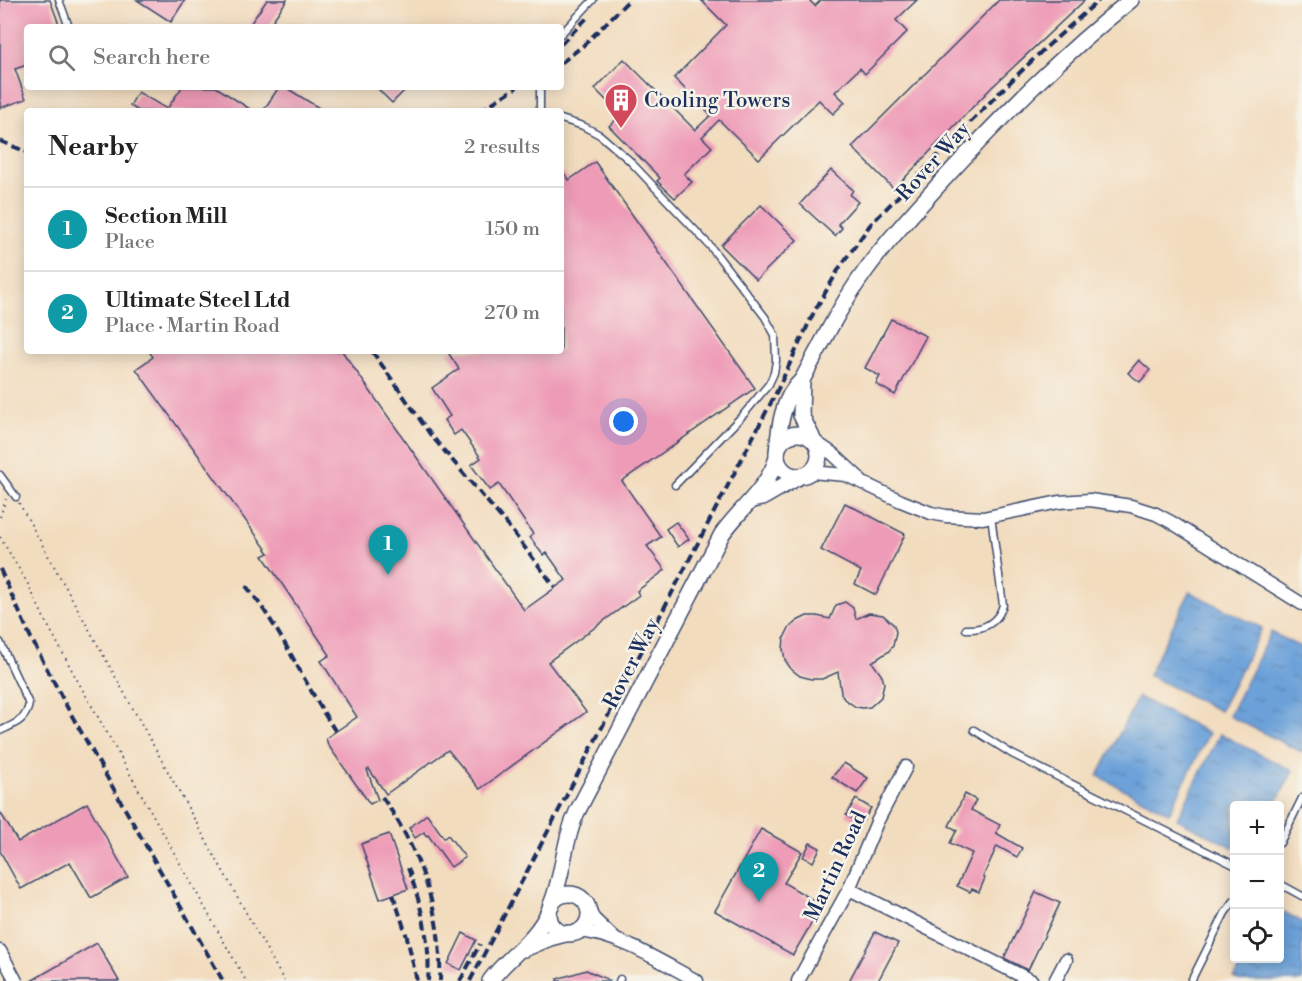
<!DOCTYPE html>
<meta charset="utf-8">
<style>
:root{--surface:#fff;--page:#f2f2f2;--text:#222;--muted:#767676;--line:#e0e0e0;--accent:#0b8043}
body{margin:0;font-family:"Libre Bodoni",serif;background:var(--page);color:var(--text)}
.controls{position:absolute;right:18px;bottom:18px;display:grid;overflow:hidden;border-radius:6px;box-shadow:0 3px 15px #0003}
.controls button{width:54px;height:54px;display:grid;place-items:center;padding:0;border:0;border-bottom:2px solid var(--line);background:var(--surface);color:var(--text);font:30px sans-serif}
.you{position:absolute;left:624px;top:422px;width:21px;height:21px;margin:-15px;border:4px solid #fff;border-radius:50%;background:#1a73e8;box-shadow:0 0 0 9px #1a73e833}
.badge{display:grid;place-items:center;width:39px;height:39px;border-radius:50%;background:var(--accent);color:#fff;font-size:20px;font-weight:700}
.pin{position:absolute;translate:-50% -50px;filter:drop-shadow(0 2px 3px #0008)}
.pin::after{content:'';position:absolute;top:32px;width:21px;height:18px;background:inherit;clip-path:polygon(0 0,100% 0,50% 100%)}
.list{margin:0;padding:0;list-style:none}
h2{display:flex;justify-content:space-between;align-items:center;height:78px;margin:0;padding:0 24px;font-size:26px}
h2 small{font-size:20px;font-weight:400;color:var(--muted)}
.list li{display:grid;grid-template-columns:39px 1fr auto;gap:18px;align-items:center;box-sizing:border-box;height:84px;padding:0 24px;border-top:2px solid var(--line)}
.list b{display:block;font-size:22px;white-space:nowrap}
.list p{margin:0;font-size:20px;white-space:nowrap;color:var(--muted)}
.list em{font-size:20px;font-style:normal;color:var(--muted)}
.icon{flex:none;width:33px;height:33px;fill:none;stroke:currentColor;stroke-width:2;stroke-linecap:round;stroke-linejoin:round}
.map{position:relative;flex:none;width:1302px;height:981px;overflow:hidden}
.search{position:absolute;background:var(--surface);box-shadow:0 3px 15px #0003;left:24px;top:24px;width:540px;height:66px;display:flex;align-items:center;gap:15px;box-sizing:border-box;padding:0 21px;border-radius:6px;color:var(--muted);font-size:22px}
.panel{position:absolute;background:var(--surface);box-shadow:0 3px 15px #0003;left:24px;top:108px;width:540px;height:246px;border-radius:6px}
.map>svg:first-child{display:block}
.water{fill:url(#water-ripples);stroke:#44689c;stroke-width:1.5}
.building{fill:#ee9bb7}
.lines{fill:none;stroke-linecap:round;stroke-linejoin:round}
.service-casing{stroke:#3b496c;stroke-width:9}
.minor-casing{stroke:#3b496c;stroke-width:15}
.tertiary-casing{stroke:#3b496c;stroke-width:18}
.path{stroke:#3b496c;stroke-width:2;stroke-dasharray:1.5 4.5;stroke-linecap:butt}
.service{stroke:#fff;stroke-width:6}
.minor{stroke:#fff;stroke-width:12}
.tertiary{stroke:#fff;stroke-width:15}
.rail{stroke:#1b2f5e;stroke-width:4;stroke-dasharray:9 4.5;stroke-linecap:butt}
.labels{text-anchor:middle;stroke-width:5;stroke-linejoin:round;paint-order:stroke}
.poi-label{font-size:21px;fill:#1b2f5e;stroke:#f7f3e8;text-anchor:start}
.street-label{font-size:21px;fill:#1b2f5e;stroke:#f7f3e8}
</style>
<div class="map">
<svg width="1302" height="981" viewBox="0 0 1302 981">
<defs>
<pattern id="water-ripples" width="26" height="14" patternUnits="userSpaceOnUse" patternTransform="scale(1.5)"><rect width="26" height="14" fill="#6ca1d9"/><path d="M2 4q2-2 4 0t4 0M15 11q2-2 4 0t4 0" fill="none" stroke="#5884b3"/></pattern>
</defs>
<rect width="100%" height="100%" fill="#f7f3e8"/>
<filter id="ink" filterUnits="userSpaceOnUse"><feTurbulence type="fractalNoise" baseFrequency=".0167" numOctaves="2"/><feDisplacementMap in="SourceGraphic" scale="12" xChannelSelector="R" yChannelSelector="G"/><feConvolveMatrix kernelMatrix="1 2 1 2 8 2 1 2 1" color-interpolation-filters="sRGB"/></filter>
<filter id="wash" filterUnits="userSpaceOnUse"><feTurbulence type="fractalNoise" baseFrequency=".008" numOctaves="4" result="noise"/><feDisplacementMap in="SourceGraphic" scale="24" xChannelSelector="R" yChannelSelector="G"/><feGaussianBlur stdDeviation="1.35" result="paint"/><feColorMatrix in="noise" values="0 0 0 0 0 0 0 0 0 0 0 0 0 0 0 0 0 1.4 0 .05"/><feComposite in="paint" operator="in"/></filter>
<g filter="url(#wash)">
<rect width="100%" height="100%" fill="#f2dcbe"/>
<g class="water">
<path d="M1190 592 1262 628 1220 711 1148 675Z"/>
<path d="M1271 632 1302 648V752L1229 716Z"/>
<path d="M1138 697 1209 733 1169 813 1098 776Z"/>
<path d="M1220 734 1293 771 1275 805 1234 806V848L1177 819Z"/>
<path d="M1280 910 1302 922V981H1240L1234 978 1244 959 1280 958Z"/>
</g>
<g id="blocks">
<g class="building">
<path d="M0 0H50L60 27H27V65L15 69 26 99 0 108Z"/>
<path d="M137 0H185L171 22Z"/>
<path d="M267 0H287L268 27H248Z"/>
<path d="M701 0H809L815 6 821 0H917L896 20 907 32 865 74 860 68 835 92 845 102 833 114 819 100 759 159 719 120 702 137 712 147 684 174 692 182 675 198 657 181 660 178 609 126 621 115 595 89 624 59 695 130 711 115 674 78 726 25Z"/>
<path d="M999 0H1085L991 88 894 189 852 147Z"/>
<path d="M182 87H216L253 111H139L130 106 138 92 167 109Z"/>
<path d="M279 87H285L324 111H263Z"/>
<path d="M376 87H408L392 103Z"/>
<path d="M595 162 755 388 622 481 661 537 647 546 665 570 637 591 639 595 548 662 586 712 480 789 448 750 386 794 369 769 367 770 378 800 370 804 328 745 326 738 357 717 321 661 330 655 263 556 269 553 136 369 153 357 149 351H342L524 610 566 580 547 553 543 555 530 537 533 534 499 484 490 490 471 465 481 458 461 430 454 435 444 420 450 416 432 388 459 369 447 351H561V170L569 180Z"/>
<path d="M831 170 853 190 850 195 858 202 838 224 842 228 835 236 800 204Z"/>
<path d="M761 205 797 240 756 280 721 245Z"/>
<path d="M891 319 926 336 895 395 876 384 880 376 865 368Z"/>
<path d="M1139 360 1150 370 1140 382 1128 373Z"/>
<path d="M845 503 905 534 876 595 855 584 861 571 821 550Z"/>
<path d="M676 522 689 539 678 547 666 529Z"/>
<path d="M845 602 853 608 856 619 869 613 883 615 894 625 896 632 893 646 888 652 872 662 882 676 884 683 881 697 870 707 863 708 856 707 844 699 841 693 838 672 822 679H811L800 676 791 669 785 660 783 649 784 638 789 628 797 621 807 616H817L830 619 836 605Z"/>
<path d="M844 763 868 778 857 793 832 777Z"/>
<path d="M965 794 976 800 971 810 1000 825 996 833 1022 848 1017 857 997 846 983 877 985 878 979 892 972 889 970 892 957 886 972 853 950 843 957 830 949 826Z"/>
<path d="M856 799 871 808 861 824 846 815Z"/>
<path d="M87 803 128 877 91 898 70 862 21 889 0 851V812L18 842Z"/>
<path d="M427 814 444 838 448 835 465 857 451 867 428 835 426 836 424 832 415 838 409 828Z"/>
<path d="M761 829 802 852 784 883 822 905 793 955 715 911Z"/>
<path d="M389 834 408 889 380 899 361 844Z"/>
<path d="M810 843 820 848 813 862 803 857Z"/>
<path d="M1036 892 1060 903 1028 970 1004 958Z"/>
<path d="M875 932 898 943 878 981H849Z"/>
<path d="M463 933 476 940 461 970 448 964Z"/>
<path d="M97 943 119 981H31Z"/>
<path d="M586 970 611 981H557V979Z"/>
</g>
</g>
</g>
<g filter="url(#ink)">
<use href="#blocks" fill-opacity="0" stroke="#3b496c" stroke-width="1.5"/>
<g class="lines">
<defs>
<g id="service">
<path d="M59 0 69 27"/>
<path d="M561 34 593 0"/>
<path d="M540 111V87"/>
<path d="M561 119 583 126 600 135 629 160 710 246 765 317 775 335 776 361 774 373 769 384 744 414 675 485"/>
<path d="M0 475 16 497"/>
<path d="M966 629C983 630 998 623 1003 605L991 516"/>
<path d="M0 642 29 704C26 721 14 724 0 731"/>
<path d="M974 730 1012 754 1234 865"/>
<path d="M1280 843 1302 798"/>
<path d="M1280 884 1302 896"/>
<path d="M619 981 620 979"/>
<path d="M1191 981 1225 913 1234 901"/>
</g>
<g id="minor">
<path d="M817 443 833 454 859 478"/>
<path d="M811 472 846 475 901 501 931 513 946 516 983 518 1059 502 1090 500 1131 506 1156 514 1171 522 1302 604"/>
<path d="M849 889 1032 981"/>
<path d="M588 909 594 919 615 939"/>
<path d="M577 931C617 933 663 963 697 981"/>
<path d="M0 951 16 981"/>
<path d="M798 981 849 889 877 822 906 767"/>
<path d="M1055 981 1066 960"/>
</g>
<g id="tertiary">
<path d="M802 380 801 415 812 437"/>
<circle cx="798" cy="455" r="21"/>
<path d="M777 453C779 427 782 398 802 380 822 343 841 304 866 270 889 238 917 209 943 180 1003 115 1062 55 1131 0"/>
<path d="M752 500 762 498 800 476"/>
<circle cx="569" cy="914" r="20"/>
<path d="M551 905C564 874 563 842 577 812L722 534C739 510 770 486 777 457"/>
<path d="M524 949 550 938 569 933"/>
<path d="M490 981C509 955 535 942 549 911"/>
</g>
</defs>
<use href="#service" class="service-casing"/>
<use href="#minor" class="minor-casing"/>
<use href="#tertiary" class="tertiary-casing"/>
<g class="path">
<path d="M19 503 284 981"/>
<path d="M0 517 6 499"/>
<path d="M0 537 28 584 44 618 75 676 246 981"/>
</g>
<use href="#service" class="service"/>
<use href="#minor" class="minor"/>
<use href="#tertiary" class="tertiary"/>
<g class="rail">
<path d="M561 44 588 17"/>
<path d="M561 63 584 45 629 0"/>
<path d="M480 111 517 87"/>
<path d="M0 141 27 152"/>
<path d="M372 351 430 434 509 527 555 587"/>
<path d="M0 569 31 638 67 707 223 981"/>
<path d="M246 586C283 631 304 684 336 732"/>
<path d="M382 797C420 850 443 915 440 981"/>
<path d="M408 868C421 904 431 942 428 981"/>
<path d="M393 894 407 937 417 981"/>
<path d="M460 981 480 944"/>
<path d="M470 981 776 393 814 312 840 267 870 225 1003 89 1043 50 1099 0"/>
</g>
</g>
</g>
<defs>
<symbol id="building-pin" viewBox="-11 -11 22 30"><path d="M0 17L-7.5 6A9.5 9.5 0 1 1 7.5 6Z" fill="#d1495b" stroke="#f7f3e8"/><path d="M-4-6H4V6H1V3H-1V6H-4ZM-2.5-4.3h1.7v1.8h-1.7ZM.8-4.3h1.7v1.8H.8ZM-2.5-1h1.7V.8h-1.7ZM.8-1h1.7V.8H.8Z" fill="#fff"/></symbol>
</defs>
<g fill-rule="evenodd">
<use href="#building-pin" x="602" y="81" width="38" height="52"/>
</g>
<g class="labels">
<g class="poi-label">
<text x="644" y="107">Cooling Towers</text>
</g>
<g class="street-label">
<text transform="translate(933 161) rotate(-48)" y="7">Rover Way</text>
<text transform="translate(631 663) rotate(-63)" y="7">Rover Way</text>
<text transform="translate(835 866) rotate(-65)" y="7">Martin Road</text>
</g>
</g>
</svg>
<div class="controls">
<button>+</button>
<button>−</button>
<button><svg class="icon" aria-label="locate" viewBox="0 0 24 24"><circle cx="12" cy="12" r="6"/><path d="M12 2v4M12 18v4M2 12h4M18 12h4"/></svg></button>
</div>
<div class="you"></div>
<div class="pin badge" style="left:388px;top:575px;background:#0f9aa8">1</div>
<div class="pin badge" style="left:759px;top:902px;background:#0f9aa8">2</div>
<div class="search"><svg class="icon" aria-label="search" viewBox="0 0 24 24"><circle cx="10" cy="10" r="6"/><path d="M15 15l6 6"/></svg>Search here</div>
<section class="panel">
<h2>Nearby<small>2 results</small></h2>
<ul class="list">
<li><span class="badge" style="background:#0f9aa8">1</span><div><b>Section Mill</b><p>Place</p></div><em>150 m</em></li>
<li><span class="badge" style="background:#0f9aa8">2</span><div><b>Ultimate Steel Ltd</b><p>Place · Martin Road</p></div><em>270 m</em></li>
</ul>
</section>
</div>
